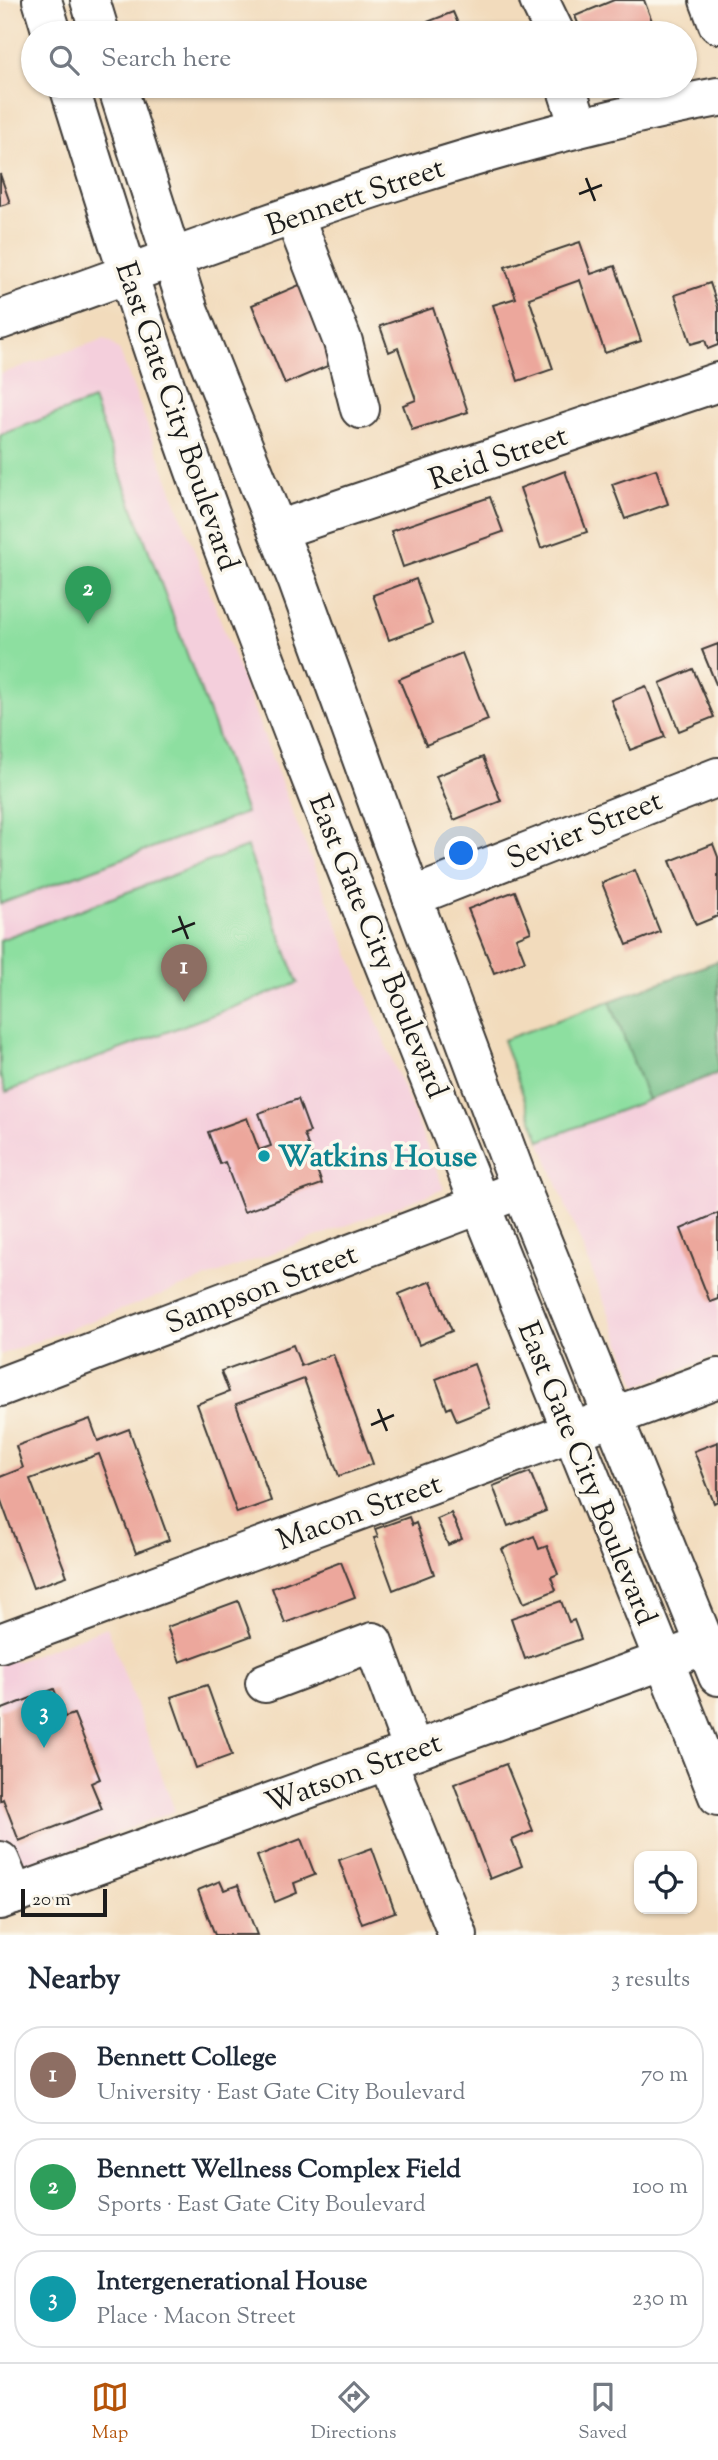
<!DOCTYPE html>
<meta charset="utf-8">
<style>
:root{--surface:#fff;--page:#f6f6f7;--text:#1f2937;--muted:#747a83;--line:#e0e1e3;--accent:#b45309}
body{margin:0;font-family:"Sorts Mill Goudy",serif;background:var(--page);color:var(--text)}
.controls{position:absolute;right:21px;bottom:21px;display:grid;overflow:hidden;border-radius:14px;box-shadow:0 2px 5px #0004}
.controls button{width:63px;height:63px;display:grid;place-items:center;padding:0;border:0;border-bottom:2px solid var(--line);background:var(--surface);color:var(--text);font:35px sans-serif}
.scale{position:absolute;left:21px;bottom:18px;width:86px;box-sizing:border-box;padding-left:7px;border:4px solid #1c1c1c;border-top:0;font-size:19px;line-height:24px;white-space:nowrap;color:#1c1c1c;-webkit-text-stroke:5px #fbf7ec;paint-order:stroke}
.you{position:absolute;left:462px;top:854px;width:24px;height:24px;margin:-18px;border:5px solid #fff;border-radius:50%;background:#1a73e8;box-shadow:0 0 0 10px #1a73e833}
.badge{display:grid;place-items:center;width:46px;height:46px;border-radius:50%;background:var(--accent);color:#fff;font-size:23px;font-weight:700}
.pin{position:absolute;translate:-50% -58px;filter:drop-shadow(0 2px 4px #0008)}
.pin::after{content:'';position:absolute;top:37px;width:24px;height:21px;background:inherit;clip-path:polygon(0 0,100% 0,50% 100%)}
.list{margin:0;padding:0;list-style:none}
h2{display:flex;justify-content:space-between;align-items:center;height:91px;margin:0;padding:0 28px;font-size:30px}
h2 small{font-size:23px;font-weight:400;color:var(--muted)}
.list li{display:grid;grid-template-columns:46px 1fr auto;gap:21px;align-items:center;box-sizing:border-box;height:98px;margin:0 14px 14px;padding:0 14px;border:2px solid var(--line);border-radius:28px}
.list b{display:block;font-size:26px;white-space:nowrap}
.list p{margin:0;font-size:23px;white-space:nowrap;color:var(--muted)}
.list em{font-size:23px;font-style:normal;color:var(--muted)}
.icon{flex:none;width:38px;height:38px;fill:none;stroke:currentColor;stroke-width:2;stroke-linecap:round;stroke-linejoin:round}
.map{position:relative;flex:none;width:718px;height:1935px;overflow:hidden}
.search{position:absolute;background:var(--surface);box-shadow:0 2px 5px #0004;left:21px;right:21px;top:21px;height:77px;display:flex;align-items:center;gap:18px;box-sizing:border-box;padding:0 24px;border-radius:38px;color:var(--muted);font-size:26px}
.sheet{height:427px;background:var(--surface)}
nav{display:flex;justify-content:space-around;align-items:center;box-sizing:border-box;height:98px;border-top:2px solid var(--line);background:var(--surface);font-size:19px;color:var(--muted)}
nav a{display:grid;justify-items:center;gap:4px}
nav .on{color:var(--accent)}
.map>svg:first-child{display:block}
.built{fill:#f4cfdc}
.green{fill:#8ddfa0;stroke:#547e5e;stroke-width:2}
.forest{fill:#72be86;stroke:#476d51;stroke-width:2}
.building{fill:#eca79c}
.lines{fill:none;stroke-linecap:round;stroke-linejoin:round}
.minor-casing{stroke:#3c3934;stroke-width:42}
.major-casing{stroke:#3c3934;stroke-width:42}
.minor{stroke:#fff;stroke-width:38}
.major{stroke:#fff;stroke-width:38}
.ticks{fill:none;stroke:#1c1c1c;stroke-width:2.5}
.culture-dot{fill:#0f9aa8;stroke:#fbf7ec;stroke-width:2.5}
.labels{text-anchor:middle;stroke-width:7;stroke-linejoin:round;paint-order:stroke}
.street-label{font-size:30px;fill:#1c1c1c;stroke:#fbf7ec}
.culture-label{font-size:30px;font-weight:bold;fill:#0d838f;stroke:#fbf7ec;text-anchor:start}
</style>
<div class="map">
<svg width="718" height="1935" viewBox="0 0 718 1935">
<rect width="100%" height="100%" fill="#fbf7ec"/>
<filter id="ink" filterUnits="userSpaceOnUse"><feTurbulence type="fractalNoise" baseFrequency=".0143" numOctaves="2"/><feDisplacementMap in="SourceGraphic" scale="14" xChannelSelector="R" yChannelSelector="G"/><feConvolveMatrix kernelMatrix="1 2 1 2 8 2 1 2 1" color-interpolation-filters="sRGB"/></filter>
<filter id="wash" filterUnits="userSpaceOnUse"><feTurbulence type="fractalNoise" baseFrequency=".00686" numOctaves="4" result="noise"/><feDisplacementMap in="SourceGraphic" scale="28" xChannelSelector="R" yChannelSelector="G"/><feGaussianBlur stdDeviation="1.57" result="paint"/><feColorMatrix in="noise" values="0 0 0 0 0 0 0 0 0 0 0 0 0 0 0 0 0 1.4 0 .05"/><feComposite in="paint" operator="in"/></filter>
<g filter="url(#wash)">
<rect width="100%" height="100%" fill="#f2dbbc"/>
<g class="built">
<path d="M104 339 111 342 120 352 293 814 444 1189 0 1355V374Z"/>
<path d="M718 1073V1355L638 1386 540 1141Z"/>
<path d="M0 1625 14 1662 107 1627 175 1811 0 1876Z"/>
</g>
<g class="green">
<path d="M93 400 246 813 0 904V435Z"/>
<path d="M247 847 298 983 6 1092 0 1075V940Z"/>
<path d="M610 1001 648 1100 540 1141 503 1040Z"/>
</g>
<path class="forest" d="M718 961V1073L648 1100 610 1001Z"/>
<g id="blocks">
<g class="building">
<path d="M614 0H644L655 29 646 33H582L575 16Z"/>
<path d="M453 12 462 33H419L417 26Z"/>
<path d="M0 174 10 203 0 206Z"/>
<path d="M580 242 591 274 615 266 641 341 605 353 580 280 529 298 553 369 518 381 493 305 516 298 505 267Z"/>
<path d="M304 283 337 362 285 384 252 305Z"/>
<path d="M710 283 718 307V345L708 349 705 340 691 344 675 295Z"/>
<path d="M433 308 468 412 412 430 403 405 416 400 398 348 389 352 380 326Z"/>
<path d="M656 469 668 504 625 519 612 484Z"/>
<path d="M565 471 587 532 541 548 520 488Z"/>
<path d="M490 497 503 532 403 567 391 531Z"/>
<path d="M416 579 432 624 389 640 373 595Z"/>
<path d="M718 644V689L702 650Z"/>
<path d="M462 653 488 720 426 745 399 679Z"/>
<path d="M693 669 714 717 679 731 660 683Z"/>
<path d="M646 686 665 737 630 750 611 700Z"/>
<path d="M483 757 501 801 454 820 436 776Z"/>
<path d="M713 844 718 857V916L696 925 670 861Z"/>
<path d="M635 870 660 932 627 945 602 883Z"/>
<path d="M515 891 531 932 516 938 525 961 494 973 468 909Z"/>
<path d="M298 1099 310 1132 304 1134 322 1184 244 1212 225 1162 220 1164 208 1132 247 1118 259 1150 271 1146 259 1113Z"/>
<path d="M718 1213V1299L710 1302 681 1229Z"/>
<path d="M431 1281 452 1331 419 1345 399 1294Z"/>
<path d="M293 1345 301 1366 333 1354 373 1464 339 1476 304 1379 236 1404 271 1501 237 1513 197 1404 229 1392 221 1371Z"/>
<path d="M474 1364 490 1408 457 1421 451 1407 447 1409 436 1379Z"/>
<path d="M90 1419 98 1441 129 1429 169 1540 136 1553 99 1454 30 1479 67 1576 33 1588 0 1498V1477L23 1468 16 1446Z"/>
<path d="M718 1442V1501L714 1503 694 1451Z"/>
<path d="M530 1472 546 1511 508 1526 493 1486Z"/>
<path d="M451 1513 462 1539 448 1545 437 1519Z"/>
<path d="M409 1517 412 1525 416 1523 434 1574 393 1590 374 1538 378 1537 375 1529Z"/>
<path d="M534 1536 539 1549 547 1546 558 1574 551 1577 556 1590 524 1603 502 1549Z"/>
<path d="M341 1562 355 1597 285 1623 272 1588Z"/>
<path d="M238 1601 251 1636 180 1662 167 1627Z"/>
<path d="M561 1601 569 1622 574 1620 581 1639 525 1659 511 1618Z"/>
<path d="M207 1685 232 1755 196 1768 171 1697Z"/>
<path d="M54 1689 65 1717 74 1714 100 1779 91 1783 102 1809 19 1841 3 1799 0 1801V1710Z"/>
<path d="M506 1764 533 1831 512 1840 522 1866 490 1879 454 1784Z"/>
<path d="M301 1839 315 1875 294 1883 297 1893 275 1902 257 1856Z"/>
<path d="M372 1848 395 1912 362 1924 339 1860Z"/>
<path d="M220 1881 224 1890 238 1885 257 1935H215L198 1890Z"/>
</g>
</g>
</g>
<g filter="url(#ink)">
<use href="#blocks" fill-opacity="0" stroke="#3c3934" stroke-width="2"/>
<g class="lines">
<defs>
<g id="minor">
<path d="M539 0 555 33"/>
<path d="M709 0 718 24"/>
<path d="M566 86 579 127"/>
<path d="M294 216 343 342 360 409"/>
<path d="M0 320C236 236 471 143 718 97"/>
<path d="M278 530 718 382"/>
<path d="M412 897 718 777"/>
<path d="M0 1387 521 1189"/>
<path d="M0 1643 718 1378"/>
<path d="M265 1683 373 1642 413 1750"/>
<path d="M387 1760 458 1935"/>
<path d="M0 1861 14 1895"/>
<path d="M0 1900 706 1645"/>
</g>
<g id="major">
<path d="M42 0 52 33"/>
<path d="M90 0 100 33"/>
<path d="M69 86C117 241 166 396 223 548 380 967 553 1380 718 1796"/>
<path d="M117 86 189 311 298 582 412 897 521 1189 718 1676"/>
</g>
</defs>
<use href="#minor" class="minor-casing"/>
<use href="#major" class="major-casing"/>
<use href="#minor" class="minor"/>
<use href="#major" class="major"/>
</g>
</g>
<path class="ticks" d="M586 178 595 201M579 194 602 185M179 916 188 939M172 932 195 923M378 1409 387 1431M371 1425 394 1415"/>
<circle class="culture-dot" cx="264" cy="1156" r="7"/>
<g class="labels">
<g class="street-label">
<text transform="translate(355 196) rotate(-19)" y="10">Bennett Street</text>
<text transform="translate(178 416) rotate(71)" y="10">East Gate City Boulevard</text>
<text transform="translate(498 457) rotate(-19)" y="10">Reid Street</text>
<text transform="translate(584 829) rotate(-22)" y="10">Sevier Street</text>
<text transform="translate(379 946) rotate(68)" y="10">East Gate City Boulevard</text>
<text transform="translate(261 1288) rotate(-21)" y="10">Sampson Street</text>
<text transform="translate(588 1473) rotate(68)" y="10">East Gate City Boulevard</text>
<text transform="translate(359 1511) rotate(-20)" y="10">Macon Street</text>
<text transform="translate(353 1772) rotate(-20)" y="10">Watson Street</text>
</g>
<g class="culture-label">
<text x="278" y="1166">Watkins House</text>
</g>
</g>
</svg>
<div class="controls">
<button><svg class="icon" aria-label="locate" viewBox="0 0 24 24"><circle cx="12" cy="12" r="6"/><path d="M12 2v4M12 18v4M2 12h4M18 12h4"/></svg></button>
</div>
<div class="scale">20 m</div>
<div class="you"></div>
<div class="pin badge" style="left:184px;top:1002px;background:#8d6e63">1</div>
<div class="pin badge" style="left:88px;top:624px;background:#2e9e5b">2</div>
<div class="pin badge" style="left:44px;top:1748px;background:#0f9aa8">3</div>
<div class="search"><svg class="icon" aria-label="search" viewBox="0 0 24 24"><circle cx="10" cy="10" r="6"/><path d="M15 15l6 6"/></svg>Search here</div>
</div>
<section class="sheet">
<h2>Nearby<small>3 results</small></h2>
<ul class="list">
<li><span class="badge" style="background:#8d6e63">1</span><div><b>Bennett College</b><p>University · East Gate City Boulevard</p></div><em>70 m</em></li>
<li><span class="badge" style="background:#2e9e5b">2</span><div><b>Bennett Wellness Complex Field</b><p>Sports · East Gate City Boulevard</p></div><em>100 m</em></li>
<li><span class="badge" style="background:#0f9aa8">3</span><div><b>Intergenerational House</b><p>Place · Macon Street</p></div><em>230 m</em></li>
</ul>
</section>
<nav>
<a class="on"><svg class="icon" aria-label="map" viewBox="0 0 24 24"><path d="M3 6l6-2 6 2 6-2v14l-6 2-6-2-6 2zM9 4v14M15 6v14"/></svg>Map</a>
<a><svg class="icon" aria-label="directions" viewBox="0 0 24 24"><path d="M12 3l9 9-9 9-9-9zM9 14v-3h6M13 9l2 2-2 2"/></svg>Directions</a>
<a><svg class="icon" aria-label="saved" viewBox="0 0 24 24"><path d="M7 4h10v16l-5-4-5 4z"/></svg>Saved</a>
</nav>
